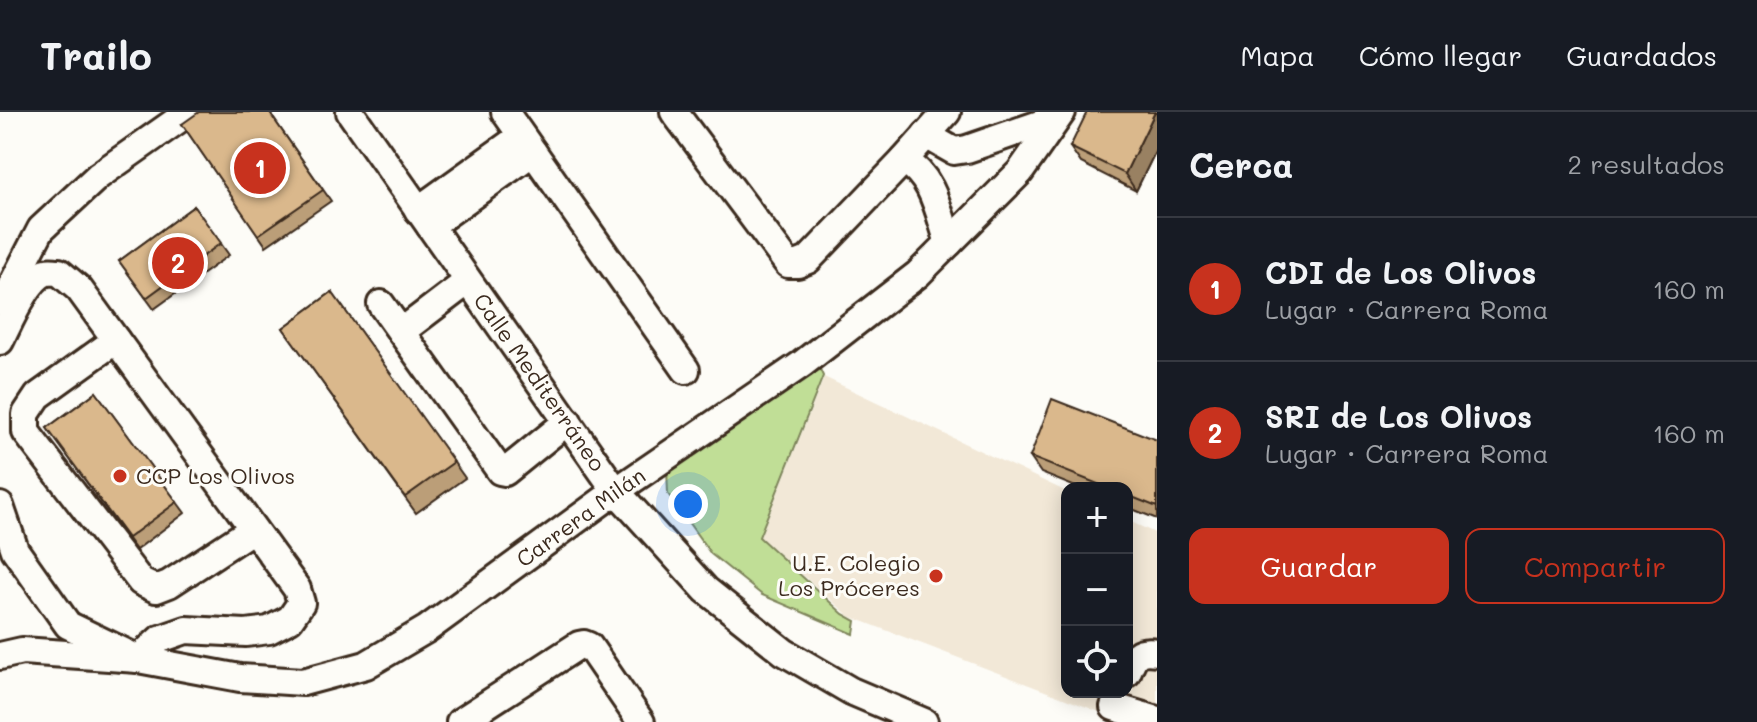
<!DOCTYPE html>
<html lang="es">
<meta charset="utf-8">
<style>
:root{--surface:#171b24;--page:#242831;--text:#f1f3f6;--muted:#9ea1a6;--line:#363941;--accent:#c8321e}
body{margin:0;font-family:Mali,sans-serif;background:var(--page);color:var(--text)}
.controls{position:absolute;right:24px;bottom:24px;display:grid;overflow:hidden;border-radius:16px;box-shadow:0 4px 20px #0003}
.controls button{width:72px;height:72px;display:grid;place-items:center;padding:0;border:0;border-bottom:2px solid var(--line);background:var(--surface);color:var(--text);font:40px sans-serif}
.you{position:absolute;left:688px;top:392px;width:28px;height:28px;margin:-20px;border:6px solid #fff;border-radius:50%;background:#1a73e8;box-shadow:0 0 0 12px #1a73e833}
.badge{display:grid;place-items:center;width:52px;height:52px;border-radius:50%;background:var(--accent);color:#fff;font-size:26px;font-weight:700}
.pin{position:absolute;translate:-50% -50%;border:4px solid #fff;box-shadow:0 2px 8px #0006}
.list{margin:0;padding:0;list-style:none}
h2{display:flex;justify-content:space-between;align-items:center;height:104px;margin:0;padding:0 32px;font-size:34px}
h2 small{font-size:26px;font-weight:400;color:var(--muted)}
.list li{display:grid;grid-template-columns:52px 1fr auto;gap:24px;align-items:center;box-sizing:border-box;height:144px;padding:0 32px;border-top:2px solid var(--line)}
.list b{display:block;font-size:30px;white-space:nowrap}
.list p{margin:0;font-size:26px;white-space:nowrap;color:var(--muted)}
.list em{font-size:26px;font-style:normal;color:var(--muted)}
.actions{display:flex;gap:16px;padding:24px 32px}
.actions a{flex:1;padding:18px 0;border:2px solid var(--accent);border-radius:16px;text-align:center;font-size:28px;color:var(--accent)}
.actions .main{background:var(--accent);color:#fff}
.icon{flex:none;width:44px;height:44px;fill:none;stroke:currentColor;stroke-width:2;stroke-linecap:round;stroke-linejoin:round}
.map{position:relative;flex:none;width:1157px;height:610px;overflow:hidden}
header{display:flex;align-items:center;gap:48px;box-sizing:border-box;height:112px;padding:0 40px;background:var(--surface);border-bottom:2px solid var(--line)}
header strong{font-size:38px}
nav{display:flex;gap:44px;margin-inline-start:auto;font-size:28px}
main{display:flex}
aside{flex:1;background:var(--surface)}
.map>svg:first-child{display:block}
.built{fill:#f2e8d7}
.green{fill:#c0de96;stroke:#7e845a;stroke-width:2}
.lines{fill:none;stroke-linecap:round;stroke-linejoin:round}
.minor-casing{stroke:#3b2a1e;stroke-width:32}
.minor{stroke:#fdfcf7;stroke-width:26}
.wall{fill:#bb9e78;stroke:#3b2a1e;stroke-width:2}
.shaded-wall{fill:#998162;stroke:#3b2a1e;stroke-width:2}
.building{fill:#dab88c;stroke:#3b2a1e;stroke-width:2}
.poi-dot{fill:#c8321e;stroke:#fdfcf7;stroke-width:3}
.labels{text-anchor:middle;stroke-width:6;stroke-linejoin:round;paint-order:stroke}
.street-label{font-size:22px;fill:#3b2a1e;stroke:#fdfcf7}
.poi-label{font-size:22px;fill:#3b2a1e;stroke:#fdfcf7;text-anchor:start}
</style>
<header>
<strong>Trailo</strong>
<nav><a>Mapa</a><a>Cómo llegar</a><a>Guardados</a></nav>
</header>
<main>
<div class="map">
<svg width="1157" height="610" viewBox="0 0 1157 610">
<rect width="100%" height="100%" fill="#fdfcf7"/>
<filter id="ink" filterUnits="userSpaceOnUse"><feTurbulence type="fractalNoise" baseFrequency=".0125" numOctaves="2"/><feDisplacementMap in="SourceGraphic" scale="16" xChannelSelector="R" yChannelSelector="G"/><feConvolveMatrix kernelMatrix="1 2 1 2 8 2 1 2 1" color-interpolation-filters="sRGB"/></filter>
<g filter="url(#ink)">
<path class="built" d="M824 265 1067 380V580H1127V408L1157 422V610H1126L849 504 760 425Z"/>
<path class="green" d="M814 244 823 264 759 425 843 502 856 509 854 522 762 483 711 442 668 382 667 356Z"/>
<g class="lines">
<defs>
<g id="minor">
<path id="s1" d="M350 0 616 379 706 478 784 540 851 579 924 610"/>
<path d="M505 0 686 258"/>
<path d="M674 0 788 152H798L808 148 904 48 947 0"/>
<path d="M926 23 954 39 967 37 1057 6"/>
<path d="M904 48C934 66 938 99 949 131"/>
<path d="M418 98 521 24"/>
<path d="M430 114 533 40"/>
<path d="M6 192 9 179 41 117 98 64 189 0"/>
<path d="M381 192 500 359 505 360 568 309"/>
<path d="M401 220 468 169"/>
<path d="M116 228 38 284 26 302V320L141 470 156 477 169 472 253 417"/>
<path d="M0 229C9 211 27 167 46 160 50 159 55 160 59 160L79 177 297 477 301 491 290 507 269 518 246 521 186 518 160 527 138 547"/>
<path d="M0 394 15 438 68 513 128 542"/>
<path id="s2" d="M0 544 22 539 138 547 240 566 303 570 366 553 427 517 616 379 802 252 918 162 1020 60 1062 0"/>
<path d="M1127 561C1134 543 1137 537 1157 540"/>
<path d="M1114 595 1157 608"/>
<path d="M460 610 579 533 584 532 589 534 641 610"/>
</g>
</defs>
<use href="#minor" class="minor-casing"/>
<use href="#minor" class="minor"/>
</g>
<g class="wall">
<path d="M269 0 331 89 266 134 182 12Z"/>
<path d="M1156 0 1157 2V36L1136 79 1081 51 1070 35Z"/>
<path d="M194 94 229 143 154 197 119 149Z"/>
<path d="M332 180 465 366 416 401 283 216Z"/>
<path d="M96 280 185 401 136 438 47 316Z"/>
<path d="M1157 328V407L1127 395V376H1078L1041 361 1030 345Z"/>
</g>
<path class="shaded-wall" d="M1155 0 1157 2V36L1136 79 1125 62Z"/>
<g class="building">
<path d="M199 0H269L323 78 258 123 182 12Z"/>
<path d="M1087 0H1155L1125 62 1070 35Z"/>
<path d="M194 94 221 131 146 186 119 149Z"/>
<path d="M332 180 454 350 405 385 283 216Z"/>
<path d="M96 280 177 390 128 426 47 316Z"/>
<path d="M1052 287 1157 328V395L1127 383V376H1108L1030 345Z"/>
</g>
</g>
<g class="poi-dot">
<circle cx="120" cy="364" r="8"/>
<circle cx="936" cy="464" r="8"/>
</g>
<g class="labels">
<g class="street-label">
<text dy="8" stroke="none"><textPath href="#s1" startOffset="330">Calle Mediterráneo</textPath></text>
<text dy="8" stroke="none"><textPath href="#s2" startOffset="632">Carrera Milán</textPath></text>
</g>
<g class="poi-label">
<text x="136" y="372">CCP Los Olivos</text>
<text x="920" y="459" text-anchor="end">U.E. Colegio<tspan x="920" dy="25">Los Próceres</tspan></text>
</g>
</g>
</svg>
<div class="controls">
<button>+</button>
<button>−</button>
<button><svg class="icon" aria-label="locate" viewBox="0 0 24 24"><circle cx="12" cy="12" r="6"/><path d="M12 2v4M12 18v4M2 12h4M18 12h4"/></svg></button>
</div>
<div class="you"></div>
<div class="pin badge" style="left:260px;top:56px">1</div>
<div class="pin badge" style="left:178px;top:151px">2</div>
</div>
<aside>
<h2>Cerca<small>2 resultados</small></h2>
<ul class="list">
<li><span class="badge">1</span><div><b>CDI de Los Olivos</b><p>Lugar · Carrera Roma</p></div><em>160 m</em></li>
<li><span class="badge">2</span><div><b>SRI de Los Olivos</b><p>Lugar · Carrera Roma</p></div><em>160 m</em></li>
</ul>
<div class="actions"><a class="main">Guardar</a><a>Compartir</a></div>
</aside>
</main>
